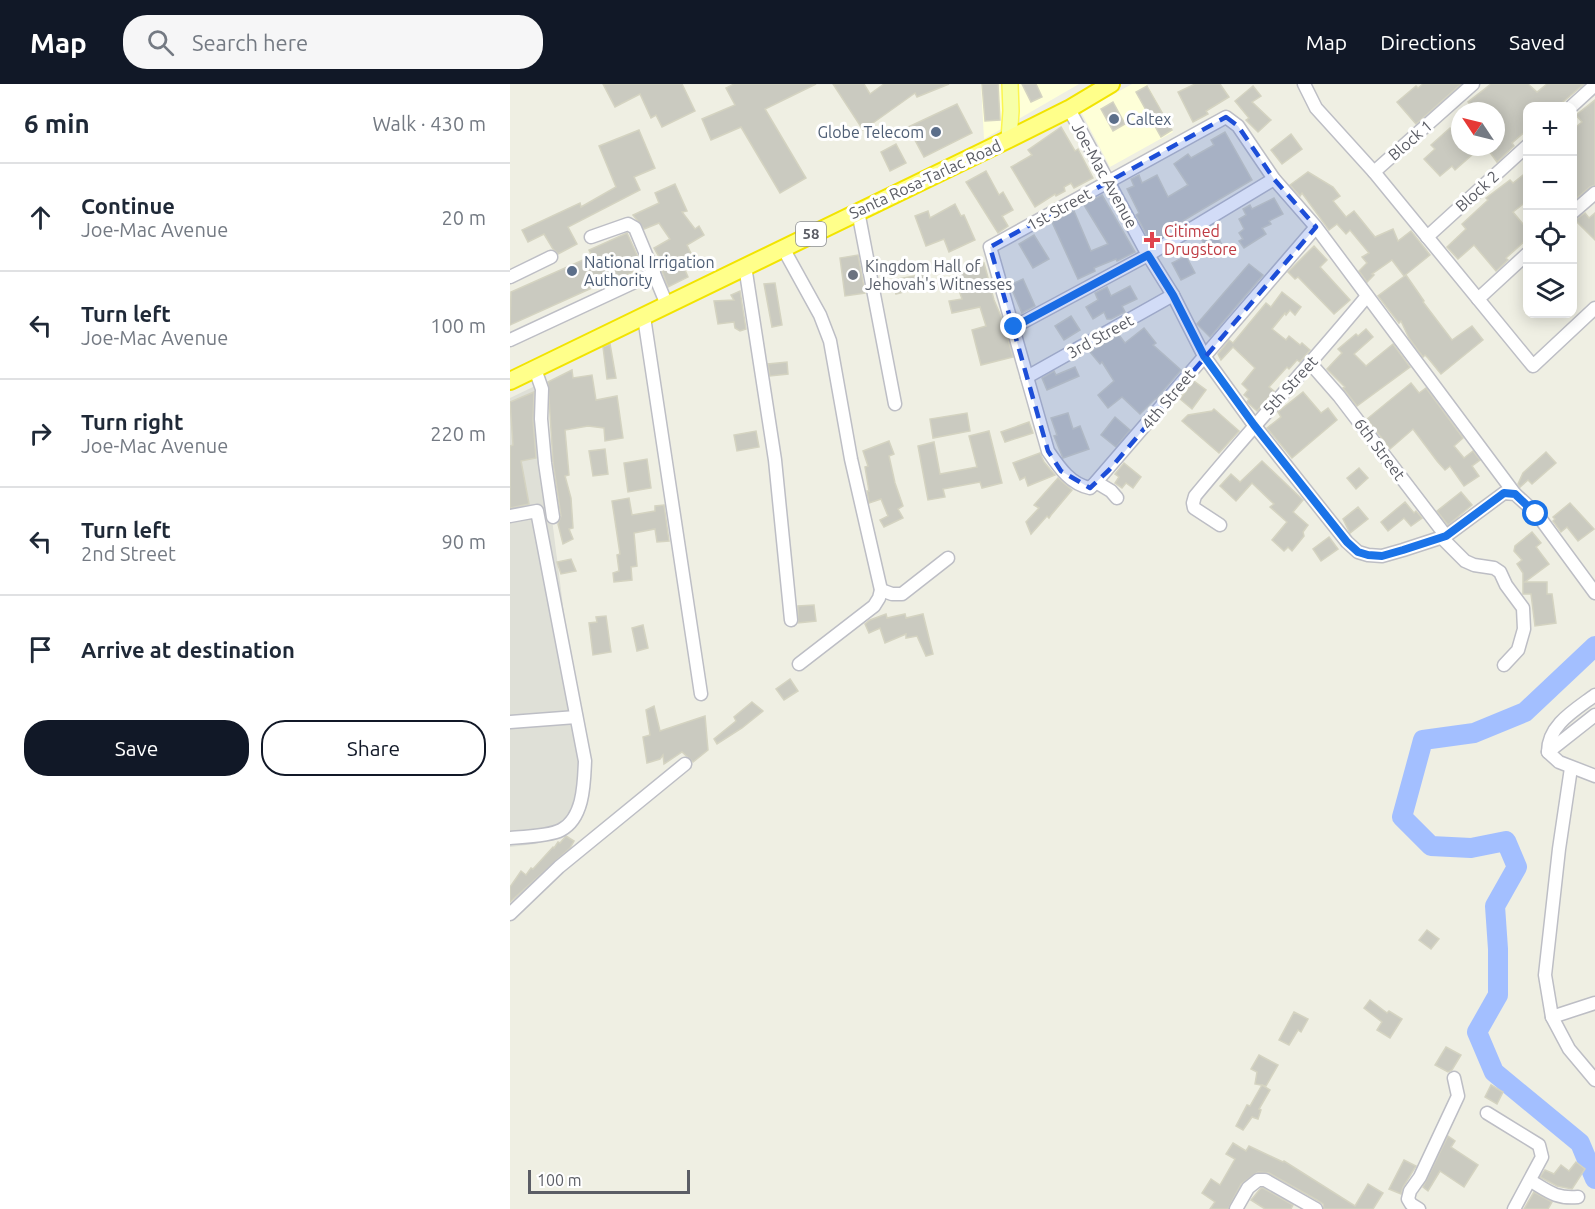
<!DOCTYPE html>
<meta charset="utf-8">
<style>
:root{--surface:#fff;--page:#f6f6f7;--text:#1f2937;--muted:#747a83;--line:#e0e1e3;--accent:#111827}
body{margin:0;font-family:Ubuntu,sans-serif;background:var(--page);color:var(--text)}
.controls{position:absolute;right:18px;top:18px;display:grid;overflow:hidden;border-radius:12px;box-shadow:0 3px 15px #0003}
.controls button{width:54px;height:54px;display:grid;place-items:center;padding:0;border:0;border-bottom:2px solid var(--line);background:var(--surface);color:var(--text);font:30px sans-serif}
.compass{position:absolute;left:941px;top:18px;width:54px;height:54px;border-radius:50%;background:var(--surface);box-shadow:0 3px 15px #0003;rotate:305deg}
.scale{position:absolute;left:18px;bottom:15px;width:162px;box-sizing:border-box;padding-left:6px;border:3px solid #5b5d65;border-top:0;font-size:16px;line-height:21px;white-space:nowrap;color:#5b5d65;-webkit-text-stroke:4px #fff;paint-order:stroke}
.stop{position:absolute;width:18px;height:18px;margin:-14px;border:4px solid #1a73e8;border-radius:50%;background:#fff}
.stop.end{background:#1a73e8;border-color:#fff;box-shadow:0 2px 6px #0008}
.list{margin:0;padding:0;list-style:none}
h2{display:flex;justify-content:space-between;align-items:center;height:78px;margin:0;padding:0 24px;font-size:26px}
h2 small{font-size:20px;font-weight:400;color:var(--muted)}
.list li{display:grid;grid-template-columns:39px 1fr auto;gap:18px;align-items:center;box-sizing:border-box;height:108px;padding:0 24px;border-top:2px solid var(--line)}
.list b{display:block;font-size:22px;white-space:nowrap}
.list p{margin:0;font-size:20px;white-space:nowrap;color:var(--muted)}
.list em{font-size:20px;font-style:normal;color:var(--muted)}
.actions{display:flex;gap:12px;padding:18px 24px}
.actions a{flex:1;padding:14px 0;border:2px solid var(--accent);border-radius:24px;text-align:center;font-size:21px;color:var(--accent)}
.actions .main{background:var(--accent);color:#fff}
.icon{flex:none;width:33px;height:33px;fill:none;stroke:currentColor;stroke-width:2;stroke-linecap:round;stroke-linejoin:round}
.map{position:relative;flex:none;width:1085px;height:1125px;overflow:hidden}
header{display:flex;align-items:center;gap:36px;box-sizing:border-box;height:84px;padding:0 30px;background:var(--accent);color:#fff}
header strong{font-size:28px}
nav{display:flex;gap:33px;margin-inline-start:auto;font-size:21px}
.search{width:420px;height:54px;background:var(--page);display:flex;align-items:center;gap:15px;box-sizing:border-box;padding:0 21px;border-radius:24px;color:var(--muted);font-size:22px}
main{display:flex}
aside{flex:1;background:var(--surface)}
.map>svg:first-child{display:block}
.commercial{fill:#feffd8}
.industrial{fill:#dfe0d7}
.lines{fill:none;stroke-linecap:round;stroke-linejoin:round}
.river{stroke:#a3bfff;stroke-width:20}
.building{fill:#cacac0;stroke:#d4d3c1;stroke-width:1.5}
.minor-casing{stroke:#bdbec5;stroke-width:15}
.major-casing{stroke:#fbf650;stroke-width:18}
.highway-casing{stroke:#f2e400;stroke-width:20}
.minor{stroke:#fff;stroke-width:12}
.major{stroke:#f7ffa8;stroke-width:15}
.highway{stroke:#ffff8a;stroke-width:16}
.route{stroke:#1a73e8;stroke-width:8}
.marked{fill:#1d4ed8;fill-opacity:0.2;stroke:#1d4ed8;stroke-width:4.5;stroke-dasharray:12 8;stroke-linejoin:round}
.service-dot{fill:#5c6f8a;stroke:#fff;stroke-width:2}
.health-dot{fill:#e0444e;stroke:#fff;stroke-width:2}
.worship-dot{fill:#6b7280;stroke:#fff;stroke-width:2}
.labels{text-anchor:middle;stroke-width:6;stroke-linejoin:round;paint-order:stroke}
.shield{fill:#fff;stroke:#8c8e93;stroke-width:1.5}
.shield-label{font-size:15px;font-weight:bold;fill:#5b5d65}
.service-label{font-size:16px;fill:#4e5e75;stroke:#fff;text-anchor:start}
.street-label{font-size:16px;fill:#5b5d65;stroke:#fff}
.health-label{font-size:16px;fill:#be3a42;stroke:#fff;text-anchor:start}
.worship-label{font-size:16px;fill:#5b616d;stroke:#fff;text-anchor:start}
</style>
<header>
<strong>Map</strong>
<div class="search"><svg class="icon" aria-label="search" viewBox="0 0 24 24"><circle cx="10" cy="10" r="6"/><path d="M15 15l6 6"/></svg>Search here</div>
<nav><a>Map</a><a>Directions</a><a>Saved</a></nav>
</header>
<main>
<aside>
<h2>6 min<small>Walk · 430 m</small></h2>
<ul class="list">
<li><svg class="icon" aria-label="ahead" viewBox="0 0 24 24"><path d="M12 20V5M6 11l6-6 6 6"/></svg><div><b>Continue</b><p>Joe-Mac Avenue</p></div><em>20 m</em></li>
<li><svg class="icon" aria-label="left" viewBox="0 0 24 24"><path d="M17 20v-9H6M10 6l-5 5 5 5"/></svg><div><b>Turn left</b><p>Joe-Mac Avenue</p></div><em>100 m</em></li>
<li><svg class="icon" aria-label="right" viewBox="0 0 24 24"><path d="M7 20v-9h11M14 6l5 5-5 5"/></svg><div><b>Turn right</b><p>Joe-Mac Avenue</p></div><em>220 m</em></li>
<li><svg class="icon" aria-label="left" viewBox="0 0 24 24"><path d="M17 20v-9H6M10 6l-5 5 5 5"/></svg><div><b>Turn left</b><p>2nd Street</p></div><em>90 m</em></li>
<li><svg class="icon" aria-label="arrive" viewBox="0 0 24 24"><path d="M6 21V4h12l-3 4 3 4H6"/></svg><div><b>Arrive at destination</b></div></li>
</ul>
<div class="actions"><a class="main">Save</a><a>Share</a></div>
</aside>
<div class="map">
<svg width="1085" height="1125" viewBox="0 0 1085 1125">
<rect width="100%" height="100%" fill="#efefe3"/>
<g class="commercial">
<path d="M471 0H569L474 55Z"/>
<path d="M622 0H637L663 48 600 83 571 28Z"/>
</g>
<path class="industrial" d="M25 302 78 718 71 736 61 746 46 754 25 760 0 763V314Z"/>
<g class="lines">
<path class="river" d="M1085 562 1015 628 964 649 913 656 892 733 921 762 961 764 996 757 1007 783 985 822 988 865V911L967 948 984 988 1070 1059 1085 1095"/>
</g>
<g class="building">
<path d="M93 0H172L185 27 152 43 146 31 141 34 130 10 105 23Z"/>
<path d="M224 0H306L255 25 296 94 270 109 231 43 201 56 192 35 225 21 216 4Z"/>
<path d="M323 0H354L360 10 374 0H439L407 13 405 9 353 46Z"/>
<path d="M472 0H488L490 36 475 37Z"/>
<path d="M512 0H526L532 13 521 18Z"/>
<path d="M685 0H710L719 13 696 27 698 30 683 38 668 8Z"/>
<path d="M913 0H951L906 40 887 18 906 2 908 4Z"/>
<path d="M981 0H1018L1027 8 1037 0H1074L1048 22H1017V46L1002 59 1004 62 987 78 976 63H986V27H965L958 18Z"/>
<path d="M637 2 662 46 651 53 626 8Z"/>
<path d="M743 2 751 12 742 18 761 36 748 48 736 36 739 34 725 17Z"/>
<path d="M1085 16V101L1080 103 1062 118V46L1072 38 1066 31Z"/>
<path d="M603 18 615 40 603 47 591 25Z"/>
<path d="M447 20 462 49 414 73 398 43Z"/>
<path d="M551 43 565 67 568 65 583 94 564 104 561 99 554 103 555 107 546 112 545 110 525 123 501 83 522 71 518 66Z"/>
<path d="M940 44 950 55V63H971L945 86 942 82 930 92 914 75 925 65 921 61Z"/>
<path d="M129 46 145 84 124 93 130 106 58 143 67 160 48 170 43 165 34 150 18 158 12 146 70 119 71 123 106 103 89 62Z"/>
<path d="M715 48 742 96 654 148 656 151 641 159 626 131 629 129 617 105 624 102 621 95 629 91 632 99 647 91 658 113 678 101 664 80 678 70 681 74 704 61 701 56Z"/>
<path d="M781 50 792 65 772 80 761 66Z"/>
<path d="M386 60 396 79 380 87 371 68Z"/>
<path d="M476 87 489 111 493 108 503 126 492 132 498 142 488 149 456 98Z"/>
<path d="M798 88 823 103 830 112 823 117 836 133 844 127 865 153 883 145 888 157 901 147 920 171 894 192 882 176 862 190 864 191 857 198 849 187 857 179 852 173 859 169 840 146 836 150 827 140 819 146 792 109 790 112 780 101Z"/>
<path d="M1017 88V117L1003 128 1017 145V155L996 174 998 176 986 187 964 161 948 175 937 163 956 145 952 140 978 116 976 114 1000 96 1003 99Z"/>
<path d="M165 100 177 127 172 128 185 145 189 142 194 151 177 161 186 180 175 186 178 193 158 203 152 187 156 185 144 164 160 155 149 139 134 145 123 131 149 119 145 109Z"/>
<path d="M592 111 625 168 607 177 606 175 584 184 585 187 568 195 542 138 564 127 581 167 598 160 574 121Z"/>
<path d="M764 114 773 130 759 137 761 140 752 144 756 150 734 164 729 157 733 155 729 149 734 145 729 135 736 131 733 125 740 121 742 125Z"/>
<path d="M445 120 451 132 454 131 465 156 439 168 434 155 416 162 405 132 418 127 420 134Z"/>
<path d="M1075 129 1079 134 1085 129V156L1065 136Z"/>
<path d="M703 143 715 167 701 174 689 150Z"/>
<path d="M117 149 132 182 106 198 104 194 0 241 1 208 82 172 79 166Z"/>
<path d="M524 151 539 175 523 184 509 160Z"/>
<path d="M804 162 817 176 810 183 840 216 824 230 788 193 785 195 778 188Z"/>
<path d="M348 171 355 209 335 212 330 174Z"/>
<path d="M676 172 685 189 671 196 662 179Z"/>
<path d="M474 179 484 216 493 237 503 273 471 281 462 246 476 242 470 223 442 229 439 217 452 215 444 192Z"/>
<path d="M739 180 753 191 700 253 687 240Z"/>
<path d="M414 190 416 198 400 203 401 206 386 210 382 196Z"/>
<path d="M896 191 914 217 913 218 942 256 962 242 973 256 931 290 918 274 915 271 913 273 899 254 891 237 889 239 868 212Z"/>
<path d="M513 195 525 222 512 229 500 201Z"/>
<path d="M265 199 272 241 262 243 254 200Z"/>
<path d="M620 202 627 215 612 222 615 228 601 235H597L594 228 583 235 576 223 588 216 585 209 597 203 601 212Z"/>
<path d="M230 207 236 245 230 247 225 244 224 238 208 240 204 217 224 216 221 211Z"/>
<path d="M772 208 791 223 785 231 780 226 776 231 775 229 762 245 776 256 779 252 790 261 792 259 800 266 790 278 787 276 779 285 777 283 759 303 764 307 747 327 737 318 739 315 734 311 738 306 732 300 745 284 723 263 711 276 708 270 719 256 723 259 756 219 761 223Z"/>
<path d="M561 232 570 246 554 256 545 242Z"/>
<path d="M634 244 646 259 643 261 671 286 646 315H645L630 330 612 313 598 324 588 311 604 297 592 278 590 280 580 268 609 251 615 259Z"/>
<path d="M856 245 863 253 844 270 856 282 883 260 900 283 847 322 833 304 835 303 817 285 832 269 828 265 846 250 848 252Z"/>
<path d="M100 260 106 294 97 295 93 263Z"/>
<path d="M277 278 278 290 260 292 258 280Z"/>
<path d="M565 283 569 292 537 306 532 294 544 287 546 291Z"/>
<path d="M62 286 63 294 82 291 86 316 107 312 113 354 95 357 94 344 78 342 55 346 59 391 55 392 61 414 63 444 59 445 63 455 53 460 48 440 51 432 43 378 38 298Z"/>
<path d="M684 297 696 306 682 325 670 315Z"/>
<path d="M901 299 909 309 916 304 953 354 944 362 954 374 963 367 970 376 962 382 969 392 954 402 940 382 935 386 927 377 903 345 880 365 857 335Z"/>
<path d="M24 308 23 336 26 374 11 377 19 420 0 424V362L3 361 0 318Z"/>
<path d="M793 308 811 329 818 324 827 336 782 374 757 344 771 333 768 328Z"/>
<path d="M704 325 729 347 709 369 672 337 678 331 702 327Z"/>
<path d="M457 329 460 347 423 354 420 335Z"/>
<path d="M558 329 563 345 570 342 579 365 553 374 544 352 547 351 541 334Z"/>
<path d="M605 333 620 346 606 363 591 351Z"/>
<path d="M519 338 523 349 495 358 491 348Z"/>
<path d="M246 347 249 363 227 367 224 351Z"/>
<path d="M479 347 492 399 472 404 470 398 433 405 435 413 418 416 408 362 424 358 430 390 467 383 459 352Z"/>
<path d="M379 357 384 370 379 372 385 399 393 422 388 425 393 434 374 443 370 436 378 432 371 415 359 419 357 407H359L355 383 358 382 353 367Z"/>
<path d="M95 365 98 390 83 392 79 367Z"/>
<path d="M1036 368 1046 379 1022 400 1018 396 1010 403 1008 400 1013 389Z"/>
<path d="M530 369 534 378 545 391 518 402 515 393 510 396 503 379Z"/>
<path d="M137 375 141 404 118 408 114 379Z"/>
<path d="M752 377 793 416 783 428 798 441 793 448 794 452 782 467 778 463 774 467 762 456 777 438 760 423 764 420 742 399 726 417 710 402 721 390 730 398Z"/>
<path d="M614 379 631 393 623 404 616 399 612 404 605 399 609 393 605 390Z"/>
<path d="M849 384 858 394 846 405 837 394Z"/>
<path d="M548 394 562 406 541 431 539 434 537 432 521 450 516 438 529 424 524 421Z"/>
<path d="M951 408 962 421 938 441 927 427Z"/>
<path d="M119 414 122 431 145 427V422L154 421 159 457 147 458 145 445 124 449 127 482 121 483 122 496 104 498 103 489 109 487 107 471 110 470 102 417Z"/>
<path d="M895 418 904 429 906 427 912 434 901 442 894 434 878 447 871 438Z"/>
<path d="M1060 419 1084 445 1068 457 1057 443 1051 448 1043 437 1045 435 1043 433Z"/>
<path d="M848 423 858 435 840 449 833 435Z"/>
<path d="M1022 448 1031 459 1026 463 1039 480 1015 498H1037V510H1042L1046 539 1025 542 1021 510H1013V489L1007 480 1012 476 1004 467 1005 462Z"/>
<path d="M819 453 828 465 811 477 803 465Z"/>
<path d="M61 475 66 487 51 490 47 478Z"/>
<path d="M304 521 306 537 288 539V522Z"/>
<path d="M376 530 377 534 395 530 396 534 413 530 423 570 416 572 407 552 396 554V550L375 559 370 544 359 549 355 540 360 536Z"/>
<path d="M96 532 101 568 83 571 79 539 87 538 86 533Z"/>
<path d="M133 541 138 564 127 567 122 544Z"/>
<path d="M280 595 288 607 274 616 266 605Z"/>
<path d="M242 618 253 627 232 644 207 660 204 655 226 637 224 633Z"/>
<path d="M144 622 150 647 195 632 198 666 183 678 172 668 154 680 153 671 150 675 137 679 133 653 140 651 136 626Z"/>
<path d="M56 752 64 757 60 764 0 818V803L11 787 16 791 21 784 23 785 43 763 44 764 48 758 50 759Z"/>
<path d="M917 846 929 855 921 865 909 856Z"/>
<path d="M860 916 877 929 879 927 892 935 880 954 867 946 872 938 854 924Z"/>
<path d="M784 928 798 935 791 948 788 946 779 961 769 956Z"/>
<path d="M936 963 951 971 942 986 938 988 925 981Z"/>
<path d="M749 971 768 981 756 1002 745 1000 747 988 741 985Z"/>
<path d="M752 1001 760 1006 749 1025 751 1026 748 1035 742 1033 733 1046 726 1042 737 1021 740 1022Z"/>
<path d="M981 1001 993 1008 987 1020 975 1013Z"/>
<path d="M938 1052 945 1057 941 1063 968 1081 954 1103 930 1087 918 1107 913 1103Z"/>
<path d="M723 1059 736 1067 739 1062 773 1078 774 1077 845 1122 858 1100 873 1109 863 1125H814L813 1120 807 1116 759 1089 748 1088 731 1100 718 1125H700L705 1118 692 1109 701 1095 710 1101 725 1075 716 1070Z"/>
<path d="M894 1076 906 1082 893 1103 891 1110 879 1105Z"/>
<path d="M1066 1078 1075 1085 1062 1105 1047 1102 1030 1093 1035 1086 1044 1090 1051 1081 1059 1087Z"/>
<path d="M751 1104H753L783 1121 781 1125H755L741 1116Z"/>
<path d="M1024 1108 1042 1118 1038 1125H1014Z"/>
</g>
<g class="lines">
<defs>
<g id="minor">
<path d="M794 0 806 24 864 88 1023 282 1085 224"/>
<path d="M1062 22 1085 1"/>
<path d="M559 25 638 171 663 211 694 272 744 341 837 458 848 468 858 471 872 472 893 466 936 452 994 409 1005 410 1027 430 1085 509"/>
<path d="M864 88 963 0"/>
<path d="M348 127 385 320"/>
<path d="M1062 129 1085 109"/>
<path d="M806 143 586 398 580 404C560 400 549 383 538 367L480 163 716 33 728 42 764 95 806 143 1005 410"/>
<path d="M81 153 118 140 125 144 157 221"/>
<path d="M917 153 1017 62"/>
<path d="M273 164 310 231 320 257 341 375 371 506 369 514 364 522 289 580"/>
<path d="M235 182 265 376 281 536"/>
<path d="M0 193 41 173"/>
<path d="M968 215 1017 170"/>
<path d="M134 233 191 610"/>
<path d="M504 243 638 171 764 95"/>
<path d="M0 256 144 189"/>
<path d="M801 280 829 312 936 452"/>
<path d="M25 285 32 305 31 335 35 379 43 433"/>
<path d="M517 293 663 211"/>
<path d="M586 398 601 407 607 414"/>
<path d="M0 432 27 427 75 677C74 699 74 734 51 746 40 752 13 753 0 754"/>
<path d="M710 441 684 424 683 419 685 412C741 344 801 280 857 212"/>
<path d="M931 453 955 477 964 481 984 484 990 488 996 501 1013 524 1014 545 1008 566 994 581"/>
<path d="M371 506 382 510H392L438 474"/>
<path d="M1085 611C1065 626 1038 641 1038 668L1049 678 1085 692"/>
<path d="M0 638 66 633"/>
<path d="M1038 668 1085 631"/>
<path d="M1061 684 1049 765 1035 891 1042 933 1059 965 1085 996"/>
<path d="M0 830 49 783 175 680"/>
<path d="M1042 933 1085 919"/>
<path d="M977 1029 1029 1061 1032 1073 1004 1125"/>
<path d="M1021 1097C1039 1108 1047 1115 1068 1113"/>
<path d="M726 1125 738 1104 748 1096H755L806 1125"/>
<path d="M909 1125 901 1120 898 1115 900 1107 910 1093 948 1012 944 994"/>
</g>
<path id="major" d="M499 55 501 27 500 0"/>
<path id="highway" d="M0 297 499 55 559 25 601 0"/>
</defs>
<use href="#minor" class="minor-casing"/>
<use href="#major" class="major-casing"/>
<use href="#highway" class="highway-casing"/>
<use href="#minor" class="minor"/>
<use href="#major" class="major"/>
<use href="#highway" class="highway"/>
</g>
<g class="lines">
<path class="route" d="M504 243 638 171 663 211 694 272 744 341 837 458 848 468 858 471 872 472 893 466 936 452 994 409 1005 410 1026 430"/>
</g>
<path class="marked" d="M716 33 728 42 764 95 806 143 599 386 580 404 551 387 538 367 480 163Z"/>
<g class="service-dot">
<circle cx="604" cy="35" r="6"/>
<circle cx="426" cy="48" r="6"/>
<circle cx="62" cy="187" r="6"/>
</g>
<path class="health-dot" d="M639 147h6v6h6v6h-6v6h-6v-6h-6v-6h6z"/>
<circle class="worship-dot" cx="343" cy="191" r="6"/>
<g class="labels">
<rect class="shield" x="286" y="138" width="30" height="24" rx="4.5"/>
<g class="shield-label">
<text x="301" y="155">58</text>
</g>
<g class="service-label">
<text x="616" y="41">Caltex</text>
<text x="414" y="54" text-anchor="end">Globe Telecom</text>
<text x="74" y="184">National Irrigation<tspan x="74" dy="18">Authority</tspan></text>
</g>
<g class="street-label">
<text transform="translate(900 56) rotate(-41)" y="6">Block 1</text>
<text transform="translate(595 91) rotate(61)" y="6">Joe-Mac Avenue</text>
<text transform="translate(415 95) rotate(-25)" y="6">Santa Rosa-Tarlac Road</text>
<text transform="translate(967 107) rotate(-42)" y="6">Block 2</text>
<text transform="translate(549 125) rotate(-29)" y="6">1st Street</text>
<text transform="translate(590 252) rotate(-29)" y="6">3rd Street</text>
<text transform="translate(780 301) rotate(-48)" y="6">5th Street</text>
<text transform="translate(658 315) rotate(-50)" y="6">4th Street</text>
<text transform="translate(870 365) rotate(53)" y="6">6th Street</text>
</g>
<g class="health-label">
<text x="654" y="153">Citimed<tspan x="654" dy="18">Drugstore</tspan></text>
</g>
<g class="worship-label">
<text x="355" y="188">Kingdom Hall of<tspan x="355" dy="18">Jehovah's Witnesses</tspan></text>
</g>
</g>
</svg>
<div class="controls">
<button>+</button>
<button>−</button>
<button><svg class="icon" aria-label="locate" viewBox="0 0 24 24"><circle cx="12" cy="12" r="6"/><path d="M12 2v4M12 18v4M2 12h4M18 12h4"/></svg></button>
<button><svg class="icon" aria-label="layers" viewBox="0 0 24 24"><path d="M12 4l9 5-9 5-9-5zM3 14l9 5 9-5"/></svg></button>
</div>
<svg class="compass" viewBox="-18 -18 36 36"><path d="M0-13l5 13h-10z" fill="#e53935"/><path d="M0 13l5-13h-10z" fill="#747a83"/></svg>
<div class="scale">100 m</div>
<div class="stop" style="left:1026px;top:430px"></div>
<div class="stop end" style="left:504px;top:243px"></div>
</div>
</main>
